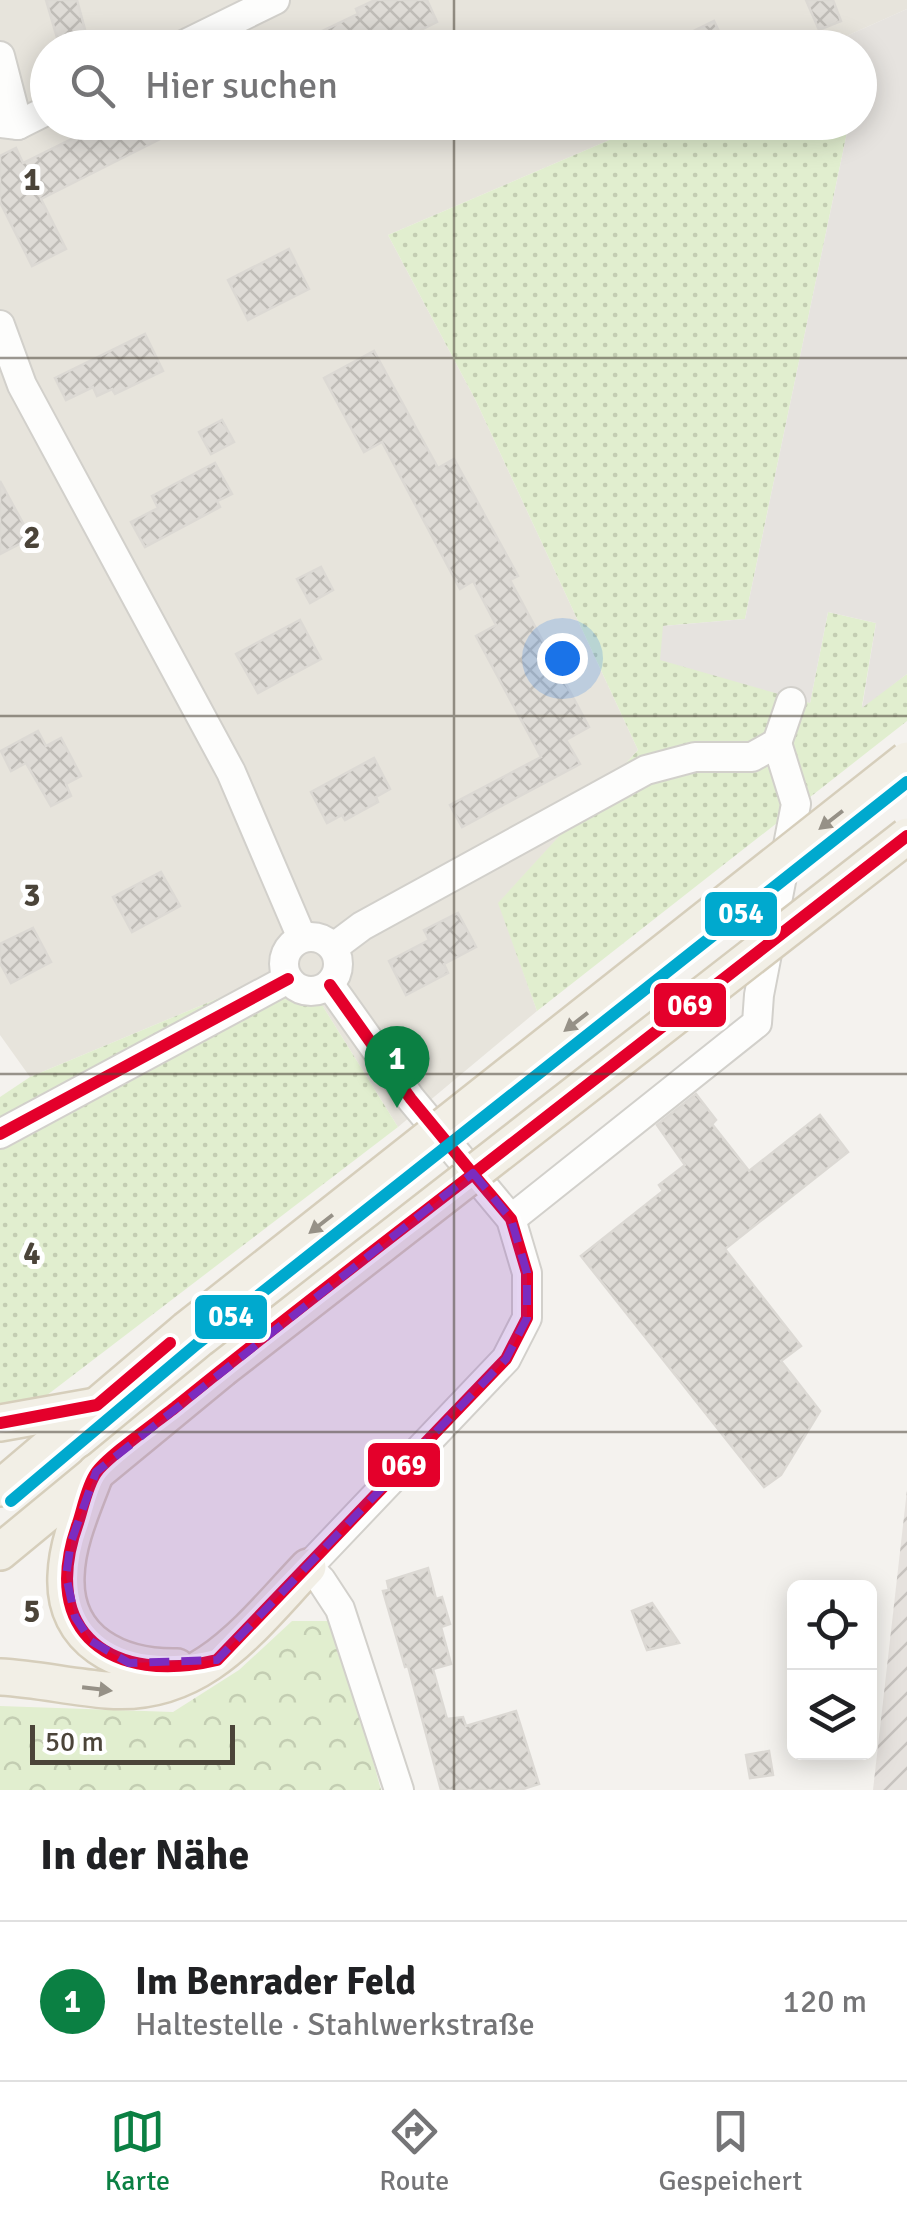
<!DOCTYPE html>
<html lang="de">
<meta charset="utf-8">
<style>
:root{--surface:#fff;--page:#f2f2f2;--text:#202124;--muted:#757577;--line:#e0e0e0;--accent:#0b8043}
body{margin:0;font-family:Signika,sans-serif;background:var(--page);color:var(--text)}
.controls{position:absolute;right:30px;bottom:30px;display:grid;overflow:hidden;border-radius:15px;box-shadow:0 5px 25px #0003}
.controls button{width:90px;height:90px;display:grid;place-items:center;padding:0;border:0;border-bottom:2px solid var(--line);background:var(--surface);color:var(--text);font:50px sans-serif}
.scale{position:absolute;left:30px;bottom:25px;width:205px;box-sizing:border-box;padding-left:10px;border:5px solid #4b4439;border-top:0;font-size:28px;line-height:35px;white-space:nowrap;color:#4b4439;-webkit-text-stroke:8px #fff;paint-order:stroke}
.you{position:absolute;left:562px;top:658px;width:35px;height:35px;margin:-25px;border:8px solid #fff;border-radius:50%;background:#1a73e8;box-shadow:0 0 0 15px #1a73e833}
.badge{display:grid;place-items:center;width:65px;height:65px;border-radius:50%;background:var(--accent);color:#fff;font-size:32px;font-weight:700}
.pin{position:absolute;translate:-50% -82px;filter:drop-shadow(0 2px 5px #0008)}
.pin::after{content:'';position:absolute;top:52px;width:35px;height:30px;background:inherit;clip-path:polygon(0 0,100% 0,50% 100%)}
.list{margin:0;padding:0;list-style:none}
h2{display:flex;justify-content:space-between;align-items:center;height:130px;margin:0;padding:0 40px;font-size:42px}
h2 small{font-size:32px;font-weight:400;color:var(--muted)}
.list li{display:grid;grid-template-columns:65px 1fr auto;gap:30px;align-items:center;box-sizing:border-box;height:160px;padding:0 40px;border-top:2px solid var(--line)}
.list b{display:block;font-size:38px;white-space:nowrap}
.list p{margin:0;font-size:32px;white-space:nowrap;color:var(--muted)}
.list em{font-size:32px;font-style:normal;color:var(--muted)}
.icon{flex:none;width:55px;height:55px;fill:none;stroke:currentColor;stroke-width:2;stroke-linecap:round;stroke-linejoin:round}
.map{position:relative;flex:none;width:907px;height:1790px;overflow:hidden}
.search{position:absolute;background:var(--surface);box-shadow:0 5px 25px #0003;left:30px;right:30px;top:30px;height:110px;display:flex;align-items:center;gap:25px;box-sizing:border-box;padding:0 35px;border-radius:55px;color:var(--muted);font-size:38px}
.sheet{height:290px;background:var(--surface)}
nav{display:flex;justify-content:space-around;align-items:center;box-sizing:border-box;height:140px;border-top:2px solid var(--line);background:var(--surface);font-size:28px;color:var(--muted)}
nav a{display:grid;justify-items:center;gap:5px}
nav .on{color:var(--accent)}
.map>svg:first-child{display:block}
.residential{fill:#e7e4dc}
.industrial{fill:url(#industrial-furrows)}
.green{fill:url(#green-dots)}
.forest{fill:url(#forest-crowns)}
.parking{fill:#e6e3df}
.building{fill:url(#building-cross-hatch);stroke:#dcd9d4;stroke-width:2.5}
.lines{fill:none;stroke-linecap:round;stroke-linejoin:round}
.minor-casing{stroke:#d2d0cb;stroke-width:32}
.major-casing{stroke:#d6cebb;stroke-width:40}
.minor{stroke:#fdfdfc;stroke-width:28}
.major{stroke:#f2efe6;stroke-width:35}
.major-bridge-casing{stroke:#d6cebb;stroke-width:40;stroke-linecap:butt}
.major-bridge{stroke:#f2efe6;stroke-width:35}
.bus-1-casing{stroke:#fff;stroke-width:20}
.bus-2-casing{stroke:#fff;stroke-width:20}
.bus-1{stroke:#e4002b;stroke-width:12}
.bus-2{stroke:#00a9ce;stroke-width:12}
.oneway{fill:#969187}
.marked{fill:#7b2cbf;fill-opacity:0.2;stroke:#7b2cbf;stroke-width:8;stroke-dasharray:20 12;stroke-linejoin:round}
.grid{fill:none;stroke:#4b4439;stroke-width:2.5;stroke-opacity:0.55}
.grid-label{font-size:32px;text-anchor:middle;font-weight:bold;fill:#4b4439;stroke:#fff;stroke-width:10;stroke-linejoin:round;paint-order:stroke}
.line-badge{stroke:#fff;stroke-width:4}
.badge-label{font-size:28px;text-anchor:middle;font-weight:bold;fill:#fff}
</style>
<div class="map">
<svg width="907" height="1790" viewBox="0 0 907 1790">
<defs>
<pattern id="industrial-furrows" width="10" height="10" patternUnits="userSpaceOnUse" patternTransform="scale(2.5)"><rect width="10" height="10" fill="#e6e2de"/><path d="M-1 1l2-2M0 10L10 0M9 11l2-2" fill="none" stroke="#c7c3bf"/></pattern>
<pattern id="green-dots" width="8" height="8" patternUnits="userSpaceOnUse" patternTransform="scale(2.5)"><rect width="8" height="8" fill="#e1eecf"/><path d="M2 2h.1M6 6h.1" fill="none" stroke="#c3cdb2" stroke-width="1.8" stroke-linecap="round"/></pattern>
<pattern id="forest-crowns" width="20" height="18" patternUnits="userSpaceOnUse" patternTransform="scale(2.5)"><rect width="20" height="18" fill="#e1eecf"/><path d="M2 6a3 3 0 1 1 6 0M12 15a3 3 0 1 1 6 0" fill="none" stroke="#c3cdb2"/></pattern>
<pattern id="building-cross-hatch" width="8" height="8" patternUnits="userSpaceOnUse" patternTransform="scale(2.5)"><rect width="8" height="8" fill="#dedbd6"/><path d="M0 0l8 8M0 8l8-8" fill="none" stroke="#c0bdb8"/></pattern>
</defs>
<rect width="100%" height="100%" fill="#f4f2ee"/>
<path class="residential" d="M0 0H907V9L822 47 48 48V122L649 123 388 235 476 401 638 750 499 903 537 1011 398 1127 319 1000 255 983 30 1077 0 1035Z"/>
<path class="industrial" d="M907 1490V1790H873Z"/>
<g class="green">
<path d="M649 123H849L745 619 663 626 810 703 828 612 876 623 862 706 907 674V721L537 1011 498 903 638 750 476 401 388 235Z"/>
<path d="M255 983 319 1000 398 1127 0 1431V1097L30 1077Z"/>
</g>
<path class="forest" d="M292 1621H335L381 1790H0V1706L173 1712 239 1670Z"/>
<path class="parking" d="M907 9V674L862 708 876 623 828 612 810 703 660 660 663 626 745 619 849 123 860 122V48L822 47Z"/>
<g class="building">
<path d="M46 0H77L90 48H60Z"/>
<path d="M375 0H427L437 22 384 48H287L358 14 356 9Z"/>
<path d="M806 0H833L841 21 819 30Z"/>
<path d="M714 21 727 48H659Z"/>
<path d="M106 122H194L41 199 66 249 32 266 0 202V156L16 148 23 163Z"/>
<path d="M289 249 309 289 248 320 228 280Z"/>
<path d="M145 334 163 371 115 394 112 389 97 396 93 387 66 400 55 378Z"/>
<path d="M374 351 438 468 454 459 518 576 510 580 589 727 566 740 580 764 462 827 450 805 541 757 476 636 496 625 473 581 460 589 382 442 364 452 324 378Z"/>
<path d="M222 420 234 442 211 454 199 432Z"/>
<path d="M215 463 232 494 217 501 220 507 145 547 131 522 158 508 152 496Z"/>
<path d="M0 481 31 538 0 554Z"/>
<path d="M321 567 333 590 310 603 297 579Z"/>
<path d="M300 620 321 659 258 693 236 654Z"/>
<path d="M38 731 46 746 61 738 81 776 66 784 71 796 51 806 26 763 11 771 1 751Z"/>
<path d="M374 758 390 789 376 797 378 802 345 820 342 815 327 823 311 792Z"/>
<path d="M161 872 180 906 132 932 113 897Z"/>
<path d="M458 913 476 947 444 964 448 973 406 995 389 961 429 940 424 930Z"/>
<path d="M33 928 51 962 11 983 0 963V944Z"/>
<path d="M696 1094 716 1120 712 1124 749 1171 820 1115 848 1152 725 1249 801 1346 781 1361 820 1411 781 1475 764 1487 581 1256 663 1191 659 1185 685 1165 657 1125Z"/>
<path d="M428 1568 436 1599 442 1597 450 1624 441 1627 451 1664 433 1669 447 1719 463 1717 466 1726 516 1711 539 1784 520 1790H441L408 1666 405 1667 383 1591 389 1590 387 1581Z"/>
<path d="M652 1603 679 1643 647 1650 632 1611Z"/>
<path d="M769 1751 773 1775 750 1778 746 1755Z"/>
</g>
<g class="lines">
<defs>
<g id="minor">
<path d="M177 48 275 0"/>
<path d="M0 56 18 125"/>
<path d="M1 123 18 125 48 110"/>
<path d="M0 325 22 385 231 772 302 938"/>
<circle cx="311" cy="964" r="27"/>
<path d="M334 947 362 926 646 770 695 757H752L777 743 791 702"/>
<path d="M330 985 411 1099 511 1219 527 1273V1318L506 1359 308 1567 321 1580 340 1609 399 1790"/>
<path d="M0 1134 288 979"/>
<path d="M511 1219 757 1023 759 995 796 804 777 743"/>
</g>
<g id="major">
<path d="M0 1423 96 1406"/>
<path d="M96 1472C84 1505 67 1540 66 1576 63 1642 120 1668 177 1667"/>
<path d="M0 1488 186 1330"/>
<path d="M0 1552 222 1369"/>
<path d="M0 1677C36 1679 71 1687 107 1690 201 1698 251 1627 308 1567"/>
</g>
</defs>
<use href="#minor" class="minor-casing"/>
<use href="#major" class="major-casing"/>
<use href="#minor" class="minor"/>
<use href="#major" class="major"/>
<defs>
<g id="major-bridge">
<path d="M186 1330 907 760"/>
<path d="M222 1369 907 836"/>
</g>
</defs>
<use href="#major-bridge" class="major-bridge-casing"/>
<use href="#major-bridge" class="major-bridge"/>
<defs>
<g id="bus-1">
<path d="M330 985 411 1099 473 1174"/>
<path d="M0 1134 288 979"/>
<path d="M473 1174 511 1219 527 1273V1318L506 1359 217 1660C113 1685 38 1634 78 1523 83 1508 87 1486 96 1473 106 1457 161 1419 178 1405 275 1326 375 1250 473 1174Z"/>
<path d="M473 1174 907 836"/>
<path d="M0 1423 97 1405 170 1343"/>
</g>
<path id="bus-2" d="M11 1501 197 1344 907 782"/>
</defs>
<use href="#bus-1" class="bus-1-casing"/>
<use href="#bus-2" class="bus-2-casing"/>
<use href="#bus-1" class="bus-1"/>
<use href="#bus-2" class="bus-2"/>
</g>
<defs><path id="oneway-solid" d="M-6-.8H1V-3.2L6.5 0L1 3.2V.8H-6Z" transform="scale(2.5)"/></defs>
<g class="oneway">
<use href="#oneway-solid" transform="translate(831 820) rotate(142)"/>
<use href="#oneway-solid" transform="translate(576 1022) rotate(142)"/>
<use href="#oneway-solid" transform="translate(321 1224) rotate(142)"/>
<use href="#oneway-solid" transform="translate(97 1689) rotate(7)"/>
</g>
<path class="marked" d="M473 1173 511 1219 527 1273V1318L506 1359 217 1660 129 1663 91 1641 75 1617 66 1576 71 1542 96 1472Z"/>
<path class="grid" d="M454 0V48M454 122V1790M0 358H907M0 716H907M0 1074H907M0 1432H907"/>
<g class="grid-label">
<text x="32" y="190">1</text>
<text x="32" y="548">2</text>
<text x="32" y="906">3</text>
<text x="32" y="1264">4</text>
<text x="32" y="1622">5</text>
</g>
<g class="line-badge">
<rect x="703" y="890" width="76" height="48" rx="10" fill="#00a9ce"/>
<rect x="652" y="981" width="76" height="48" rx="10" fill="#e4002b"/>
<rect x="193" y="1293" width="76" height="48" rx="10" fill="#00a9ce"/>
<rect x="366" y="1441" width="76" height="48" rx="10" fill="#e4002b"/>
</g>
<g class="badge-label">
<text x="741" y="923">054</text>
<text x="690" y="1015">069</text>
<text x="231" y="1326">054</text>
<text x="404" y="1475">069</text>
</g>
</svg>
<div class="controls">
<button><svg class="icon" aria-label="locate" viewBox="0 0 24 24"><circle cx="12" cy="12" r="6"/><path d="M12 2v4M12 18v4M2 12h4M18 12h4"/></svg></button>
<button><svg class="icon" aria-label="layers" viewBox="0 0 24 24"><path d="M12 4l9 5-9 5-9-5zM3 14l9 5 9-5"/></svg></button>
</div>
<div class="scale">50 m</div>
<div class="you"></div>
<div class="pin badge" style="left:397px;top:1108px">1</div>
<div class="search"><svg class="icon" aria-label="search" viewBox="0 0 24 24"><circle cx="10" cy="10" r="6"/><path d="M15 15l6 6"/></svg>Hier suchen</div>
</div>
<section class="sheet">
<h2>In der Nähe<small></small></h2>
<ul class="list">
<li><span class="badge">1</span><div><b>Im Benrader Feld</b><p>Haltestelle · Stahlwerkstraße</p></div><em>120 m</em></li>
</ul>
</section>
<nav>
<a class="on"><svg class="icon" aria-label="map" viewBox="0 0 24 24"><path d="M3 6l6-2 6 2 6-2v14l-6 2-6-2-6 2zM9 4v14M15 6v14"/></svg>Karte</a>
<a><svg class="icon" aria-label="directions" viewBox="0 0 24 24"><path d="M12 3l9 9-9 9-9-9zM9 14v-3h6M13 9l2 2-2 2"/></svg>Route</a>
<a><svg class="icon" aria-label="saved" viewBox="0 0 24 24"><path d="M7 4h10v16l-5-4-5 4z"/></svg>Gespeichert</a>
</nav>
